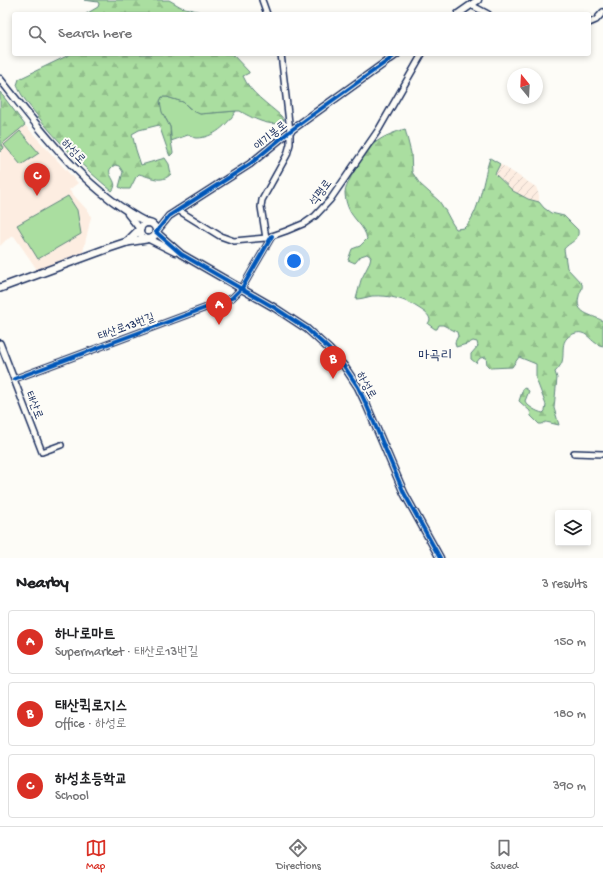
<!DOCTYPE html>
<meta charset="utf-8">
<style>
:root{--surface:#fff;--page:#f6f6f6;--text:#202124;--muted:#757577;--line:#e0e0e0;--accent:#d93025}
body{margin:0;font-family:"Gochi Hand","Poor Story",sans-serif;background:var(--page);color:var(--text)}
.controls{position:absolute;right:12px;bottom:12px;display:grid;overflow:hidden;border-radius:4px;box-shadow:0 2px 6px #0003}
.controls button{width:36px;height:36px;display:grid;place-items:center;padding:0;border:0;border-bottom:1px solid var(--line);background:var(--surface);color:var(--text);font:20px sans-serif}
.compass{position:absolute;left:507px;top:68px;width:36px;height:36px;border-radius:50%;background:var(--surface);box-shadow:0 2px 6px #0003;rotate:342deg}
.you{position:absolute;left:294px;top:261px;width:14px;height:14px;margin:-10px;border:3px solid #fff;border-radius:50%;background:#1a73e8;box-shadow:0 0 0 6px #1a73e833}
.badge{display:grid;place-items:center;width:26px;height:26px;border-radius:50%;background:var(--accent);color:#fff;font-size:13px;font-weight:700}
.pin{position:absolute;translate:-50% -33px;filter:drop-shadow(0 1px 2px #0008)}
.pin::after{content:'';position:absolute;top:21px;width:14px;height:12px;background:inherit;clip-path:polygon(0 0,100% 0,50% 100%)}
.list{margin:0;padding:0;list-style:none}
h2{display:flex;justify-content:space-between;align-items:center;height:52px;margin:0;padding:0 16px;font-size:17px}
h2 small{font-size:13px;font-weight:400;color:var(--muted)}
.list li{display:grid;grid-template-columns:26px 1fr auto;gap:12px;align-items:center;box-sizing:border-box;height:64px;margin:0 8px 8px;padding:0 8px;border:1px solid var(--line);border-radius:4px}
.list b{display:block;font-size:15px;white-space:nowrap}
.list p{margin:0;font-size:13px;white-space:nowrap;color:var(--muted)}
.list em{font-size:13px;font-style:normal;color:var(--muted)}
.icon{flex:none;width:22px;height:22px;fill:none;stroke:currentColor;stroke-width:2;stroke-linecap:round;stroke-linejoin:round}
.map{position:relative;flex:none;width:603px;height:558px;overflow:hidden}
.search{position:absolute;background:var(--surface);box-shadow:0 2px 6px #0003;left:12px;right:12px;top:12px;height:44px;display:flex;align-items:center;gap:10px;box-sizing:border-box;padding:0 14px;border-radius:4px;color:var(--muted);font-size:15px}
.sheet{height:268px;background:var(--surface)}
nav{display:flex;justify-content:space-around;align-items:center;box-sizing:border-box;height:56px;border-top:1px solid var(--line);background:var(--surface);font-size:11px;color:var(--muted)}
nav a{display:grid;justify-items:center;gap:2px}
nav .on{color:var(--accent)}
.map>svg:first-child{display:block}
.built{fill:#fdede1}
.industrial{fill:url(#industrial-furrows)}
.green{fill:#aadea0;stroke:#62867f}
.forest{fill:url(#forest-firs);stroke:#62867f}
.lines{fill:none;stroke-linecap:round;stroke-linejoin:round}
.minor-casing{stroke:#1b2f5e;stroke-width:8}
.tertiary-casing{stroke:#1b2f5e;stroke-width:9}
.secondary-casing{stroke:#1b2f5e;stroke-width:10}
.minor{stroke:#fdfcf7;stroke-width:5}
.tertiary{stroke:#fdfcf7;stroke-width:6}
.secondary{stroke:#fdfcf7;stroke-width:7}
.cycleway-casing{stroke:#fdfcf7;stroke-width:6}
.cycleway{stroke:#0057b8;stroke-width:4}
.labels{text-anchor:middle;stroke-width:4;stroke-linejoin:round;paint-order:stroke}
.street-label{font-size:12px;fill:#1b2f5e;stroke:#fdfcf7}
.quarter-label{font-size:14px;fill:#1b2f5e;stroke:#fdfcf7}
</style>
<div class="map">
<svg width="603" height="558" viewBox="0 0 603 558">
<defs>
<pattern id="industrial-furrows" width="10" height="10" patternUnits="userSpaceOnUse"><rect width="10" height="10" fill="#fdede1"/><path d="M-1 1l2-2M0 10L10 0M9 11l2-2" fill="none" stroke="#d8ccc3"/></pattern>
<pattern id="forest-firs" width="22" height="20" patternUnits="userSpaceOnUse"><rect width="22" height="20" fill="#aadea0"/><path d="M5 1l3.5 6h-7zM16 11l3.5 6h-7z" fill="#92bf8c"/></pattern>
</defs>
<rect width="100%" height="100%" fill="#fdfcf7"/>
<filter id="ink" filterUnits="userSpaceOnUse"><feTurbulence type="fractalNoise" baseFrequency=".025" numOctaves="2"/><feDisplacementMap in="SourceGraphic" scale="8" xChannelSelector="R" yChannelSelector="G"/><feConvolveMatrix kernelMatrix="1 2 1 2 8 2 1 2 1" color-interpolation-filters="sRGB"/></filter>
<g filter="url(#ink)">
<path class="built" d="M25 125 78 183 69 190 89 212 91 217 83 252 38 271 14 236 6 240 0 246V152L4 148 1 144Z"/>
<path class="industrial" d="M500 164 536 187 539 195V202L528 199 513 191 495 174Z"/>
<g class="green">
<path d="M162 97H167L183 102 189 108 200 114 236 111C227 125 214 138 196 138 192 138 192 135 188 135L171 141C171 136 171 132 170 127 167 118 155 108 162 97Z"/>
<path d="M20 131 39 153 21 165 4 145Z"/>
<path d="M68 196 77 210 81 234 38 259 17 225Z"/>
</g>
<g class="forest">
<path d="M84 0H169L181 7 209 14H86L98 7 99 4 98 2Z"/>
<path d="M71 54H232L249 72V73L243 76C250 93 268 104 281 116L284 120C274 130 250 117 240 111H236L200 114 193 111 183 102 167 97H162L160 101 162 112 170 127 171 141 173 153 170 156 169 154 159 125 139 130 132 134 136 150 141 165 165 158 169 164 171 174C161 184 151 177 139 174L136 177 130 189H123L119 187 123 172 119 166 115 165C100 173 122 181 112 191 84 168 58 142 36 114 29 105 21 96 17 85L19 79Z"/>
<path d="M0 92 25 125 2 144 4 148 0 152Z"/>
<path d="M405 129 411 153 412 172 420 184 439 201 445 210 452 223 456 229 464 228C480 214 483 178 490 158L500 164 495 174 513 191 528 199 539 202 544 208 551 213 564 216 578 230C580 241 569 242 564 249L567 268 582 284C583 289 580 291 579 296 574 314 591 314 603 321V346C592 344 590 335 582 333 579 332 576 333 573 334 559 340 565 351 562 362 561 365 558 369 555 372L557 378 554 408 559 425 546 422 542 424H539L531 416 530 411 519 401 523 389 525 388 529 391 525 401C527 406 537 412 543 413L545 411 546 405 536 379V364L519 357 512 367 490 368 487 365 486 357 480 358 476 363 471 359V354L478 346 477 342 473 341 467 344 456 347 455 342 458 336 457 332 443 325H439L437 329H435L428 324 430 320C429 314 424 312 420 309 405 299 390 295 372 296 367 297 361 299 356 299L361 280 369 264 371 257 367 254 361 256 355 263 348 260 352 249 360 246 367 239C365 226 352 219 348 207 346 202 345 197 345 192 347 180 367 149 376 142 384 136 395 132 405 129Z"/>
</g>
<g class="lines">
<defs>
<g id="minor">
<path d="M262 0 267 14"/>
<path d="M471 5 488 14"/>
<path d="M589 23 596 20 603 12"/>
<path d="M178 210 220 236 234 241 266 238 286 231 305 223 315 216 330 200 379 129 422 54"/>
<path d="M266 238 261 207 262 200 287 155 290 144V131L281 54"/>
<path d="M0 343 42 452 61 445"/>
<path d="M14 379 232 298 242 288 272 236"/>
<path d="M574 453 603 454"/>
</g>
<g id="tertiary">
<path d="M458 14 478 0"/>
<path d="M397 54 290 131 250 164 169 216 156 232 181 254 275 308 307 329 329 349 344 366 358 387 367 406 404 493 440 558"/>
<path d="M0 79C43 133 85 191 148 223"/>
<path d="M128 214 140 229"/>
<circle cx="148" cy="231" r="8"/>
<path d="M149 239 175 252"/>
</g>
<g id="secondary">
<path d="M127 242 140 229"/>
<path d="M0 288 109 248 127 242 146 239"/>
</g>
</defs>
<use href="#minor" class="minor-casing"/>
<use href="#tertiary" class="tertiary-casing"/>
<use href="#secondary" class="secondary-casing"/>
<use href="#minor" class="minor"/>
<use href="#tertiary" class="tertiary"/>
<use href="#secondary" class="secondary"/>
<defs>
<g id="cycleway">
<path d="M397 54 290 131 250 164 169 216 156 232 181 254 275 308 307 329 329 349 344 366 358 387 367 406 404 493 440 558"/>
<path d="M14 379 232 298 242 288 272 236"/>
</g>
</defs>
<use href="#cycleway" class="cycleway-casing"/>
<use href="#cycleway" class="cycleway"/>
</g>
</g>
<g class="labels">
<g class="street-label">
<text transform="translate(270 135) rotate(-39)" y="4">애기봉로</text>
<text transform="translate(74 151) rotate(46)" y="4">하성로</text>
<text transform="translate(320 192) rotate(-53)" y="4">석평로</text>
<text transform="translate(126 326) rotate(-20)" y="4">태산로13번길</text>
<text transform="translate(367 385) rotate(61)" y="4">하성로</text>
<text transform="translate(35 405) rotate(68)" y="4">태산로</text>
</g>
<g class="quarter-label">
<text x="435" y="359">마곡리</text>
</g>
</g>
</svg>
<div class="controls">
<button><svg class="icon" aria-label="layers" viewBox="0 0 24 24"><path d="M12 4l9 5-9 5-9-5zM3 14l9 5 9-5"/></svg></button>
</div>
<svg class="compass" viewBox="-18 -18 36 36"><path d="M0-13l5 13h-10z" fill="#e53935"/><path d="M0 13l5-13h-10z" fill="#757577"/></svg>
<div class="you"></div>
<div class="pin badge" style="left:219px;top:325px">A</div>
<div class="pin badge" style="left:333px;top:379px">B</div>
<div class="pin badge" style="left:37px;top:196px">C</div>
<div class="search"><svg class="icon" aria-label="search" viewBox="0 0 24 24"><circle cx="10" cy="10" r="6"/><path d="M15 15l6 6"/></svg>Search here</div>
</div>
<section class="sheet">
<h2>Nearby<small>3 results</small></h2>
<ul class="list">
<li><span class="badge">A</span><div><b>하나로마트</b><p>Supermarket · 태산로13번길</p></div><em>150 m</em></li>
<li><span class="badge">B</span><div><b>태산퀵로지스</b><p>Office · 하성로</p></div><em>180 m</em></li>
<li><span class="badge">C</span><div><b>하성초등학교</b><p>School</p></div><em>390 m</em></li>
</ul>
</section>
<nav>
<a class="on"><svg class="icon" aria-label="map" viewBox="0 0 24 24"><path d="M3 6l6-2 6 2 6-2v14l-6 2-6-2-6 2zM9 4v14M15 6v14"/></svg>Map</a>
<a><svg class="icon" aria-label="directions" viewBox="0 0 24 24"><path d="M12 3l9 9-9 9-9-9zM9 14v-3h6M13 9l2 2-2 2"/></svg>Directions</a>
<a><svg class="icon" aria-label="saved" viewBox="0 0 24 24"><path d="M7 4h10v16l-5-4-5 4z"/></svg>Saved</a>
</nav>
